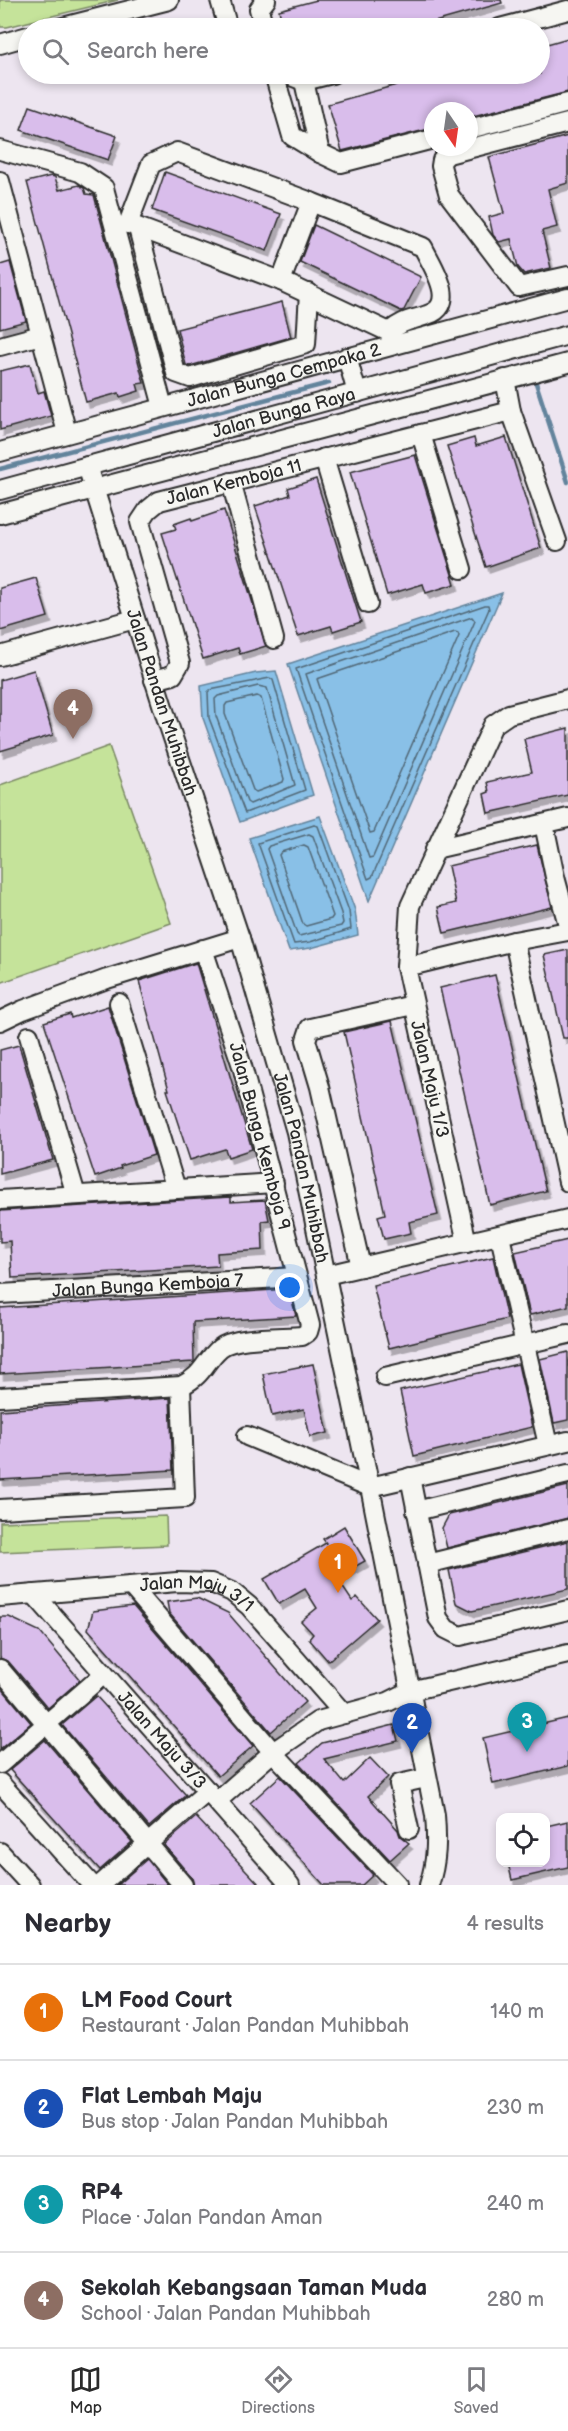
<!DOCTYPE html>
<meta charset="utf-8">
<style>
:root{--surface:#fff;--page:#f7f7f7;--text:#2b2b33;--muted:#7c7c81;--line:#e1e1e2;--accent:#2b2b2b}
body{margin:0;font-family:"Balsamiq Sans",sans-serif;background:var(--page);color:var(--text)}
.controls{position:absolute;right:18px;bottom:18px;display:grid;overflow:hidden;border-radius:12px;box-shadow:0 3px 9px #0003}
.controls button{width:54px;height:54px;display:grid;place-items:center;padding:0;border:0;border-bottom:2px solid var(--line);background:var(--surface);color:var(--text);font:30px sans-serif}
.compass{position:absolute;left:424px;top:102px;width:54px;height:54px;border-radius:50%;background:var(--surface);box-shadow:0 3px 9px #0003;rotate:167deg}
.you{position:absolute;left:290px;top:1288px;width:21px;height:21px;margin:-15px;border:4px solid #fff;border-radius:50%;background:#1a73e8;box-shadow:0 0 0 9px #1a73e833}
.badge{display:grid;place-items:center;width:39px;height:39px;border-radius:50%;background:var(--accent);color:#fff;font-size:20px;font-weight:700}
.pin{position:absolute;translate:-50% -50px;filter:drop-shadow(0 2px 3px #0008)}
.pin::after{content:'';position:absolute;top:32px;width:21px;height:18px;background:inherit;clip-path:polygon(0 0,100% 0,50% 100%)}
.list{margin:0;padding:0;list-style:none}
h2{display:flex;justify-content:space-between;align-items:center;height:78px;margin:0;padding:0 24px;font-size:26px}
h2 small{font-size:20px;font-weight:400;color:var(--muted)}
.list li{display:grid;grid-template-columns:39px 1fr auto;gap:18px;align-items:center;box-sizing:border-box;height:96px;padding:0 24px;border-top:2px solid var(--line)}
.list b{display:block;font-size:22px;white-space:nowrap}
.list p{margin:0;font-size:20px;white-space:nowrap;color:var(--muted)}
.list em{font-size:20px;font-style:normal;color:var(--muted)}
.icon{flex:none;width:33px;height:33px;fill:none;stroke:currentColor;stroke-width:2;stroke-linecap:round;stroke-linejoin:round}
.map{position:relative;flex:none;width:568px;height:1885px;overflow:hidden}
.search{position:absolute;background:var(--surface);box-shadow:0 3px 9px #0003;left:18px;right:18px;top:18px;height:66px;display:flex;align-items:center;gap:15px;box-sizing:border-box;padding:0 21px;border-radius:33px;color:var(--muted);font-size:22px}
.sheet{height:462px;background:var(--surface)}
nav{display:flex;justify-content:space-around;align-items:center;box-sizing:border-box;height:84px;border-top:2px solid var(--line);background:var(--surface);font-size:16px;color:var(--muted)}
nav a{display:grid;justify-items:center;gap:3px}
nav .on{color:var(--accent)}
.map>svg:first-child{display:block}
.green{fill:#c5e39a;stroke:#788762;stroke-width:1.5}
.water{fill:#89c0e7;stroke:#63849c;stroke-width:1.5}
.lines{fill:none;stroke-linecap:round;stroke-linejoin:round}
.shore{stroke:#516776;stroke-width:1.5}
.stream{stroke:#63849c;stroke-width:4.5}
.building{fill:#d9bdeb;stroke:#2b2b2b;stroke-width:1.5;filter:url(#shadow)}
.minor-casing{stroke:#2b2b2b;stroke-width:22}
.minor{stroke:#f6f6f2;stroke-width:18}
.labels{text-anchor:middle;stroke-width:4.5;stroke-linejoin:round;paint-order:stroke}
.street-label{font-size:18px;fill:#2b2b2b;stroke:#f6f6f2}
</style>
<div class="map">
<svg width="568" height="1885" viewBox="0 0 568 1885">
<defs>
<filter id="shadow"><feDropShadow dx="3.5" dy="6" stdDeviation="0" flood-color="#0004"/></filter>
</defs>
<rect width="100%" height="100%" fill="#ede5f0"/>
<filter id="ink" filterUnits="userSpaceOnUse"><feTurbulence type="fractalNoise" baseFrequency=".0167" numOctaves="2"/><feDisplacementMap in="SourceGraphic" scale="12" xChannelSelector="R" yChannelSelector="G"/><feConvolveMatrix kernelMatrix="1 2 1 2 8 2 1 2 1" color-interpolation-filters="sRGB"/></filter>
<g filter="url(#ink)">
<g class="green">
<path d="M0 0H118L7 27H0Z"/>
<path d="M109 746 171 923 0 983V785Z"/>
<path d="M166 1516 167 1545 0 1552V1522Z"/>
</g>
<g class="water">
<path d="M502 593 369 901 288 664Z"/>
<path d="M276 671 313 795 240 822 203 718 201 686 256 673Z"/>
<path d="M320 816 355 910 358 935 311 948 289 951 249 838Z"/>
</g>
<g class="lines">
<g class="shore">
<path d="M485 605H488L489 609 372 877 368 879 296 669Z"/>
<path d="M472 617 475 621 373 857 369 858 306 674Z"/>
<path d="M455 632 458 633 459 636 374 832 370 833 317 679Z"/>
<path d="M270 678 273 680 305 790 245 813 209 718 208 692 210 690Z"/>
<path d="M258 686 267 688 295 785 250 804 247 802 216 716 215 699 218 696Z"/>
<path d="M257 696 261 698 284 779 283 782 256 792 253 790 225 714V706L227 703Z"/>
<path d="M314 825 318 826 349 911 351 929 310 942 294 944 258 843Z"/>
<path d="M309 834 313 836 341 913 343 923 341 926 299 936 297 934 267 849 269 846Z"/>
<path d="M304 845 308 847 333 916 331 919 306 926 303 924 279 855 281 852Z"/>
</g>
<g class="stream">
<path d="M536 383 568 482"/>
<path d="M0 469 329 383"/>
</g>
</g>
<g class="building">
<path d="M317 0H501L502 3 413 28H283L279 10Z"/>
<path d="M568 38V92L469 117V111H433V128L342 151 328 104 436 74H540V46Z"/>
<path d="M30 106 117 136 108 160 21 130Z"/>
<path d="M568 136V183L548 189 557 227 542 231 551 268 524 274 518 267 511 239 499 242 493 235 489 217 504 213 489 157Z"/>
<path d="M165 172 281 214 267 251 152 210Z"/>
<path d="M51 176 55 177 59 190 79 185 84 188 86 194 94 195 144 383 137 384 139 391 120 397 119 393 86 402 27 182Z"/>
<path d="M314 225 421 277 404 310 401 311 300 262Z"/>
<path d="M10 262 26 321 0 328V265Z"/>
<path d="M282 302 291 337 190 366 186 365 177 329Z"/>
<path d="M30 364 38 393 44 391 51 416 0 430V371Z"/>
<path d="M506 437 541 548 486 567 447 446 474 438 476 446Z"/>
<path d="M415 455 455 584 426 593 423 584 387 595 350 472Z"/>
<path d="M316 479 361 622 333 631 331 626 298 636 255 506 290 495 288 488Z"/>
<path d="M224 510 266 646 240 654 238 648 203 659 162 533 176 529 174 524 191 518 192 521Z"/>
<path d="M36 578 48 617 0 631V588Z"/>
<path d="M34 670 53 735 0 751V680Z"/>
<path d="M568 728V795L488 813 484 794 489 792 487 782 532 772 524 739Z"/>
<path d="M537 845 552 907 444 933 438 907 456 903 448 866Z"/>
<path d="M568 950V1038H563L544 955Z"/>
<path d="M196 963 252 1149 228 1157 225 1149 190 1160 167 1090H169L139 981Z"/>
<path d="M495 975 546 1191 490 1205 440 988Z"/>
<path d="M108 1006 154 1155 120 1166 121 1168 95 1177 44 1022 70 1014 71 1018Z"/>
<path d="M392 1021 438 1215 409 1222 411 1233 384 1239 378 1216 385 1214 344 1032Z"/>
<path d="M19 1045 53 1160 0 1174V1050Z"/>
<path d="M231 1197V1202L265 1200 269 1220 262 1221 263 1250 217 1253 218 1266 12 1278 10 1241 0 1242V1211Z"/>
<path d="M568 1240V1306L530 1315 515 1252Z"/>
<path d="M493 1257 507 1319 389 1348 373 1285Z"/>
<path d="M289 1289 296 1316 193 1322 194 1362 0 1374V1308Z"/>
<path d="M568 1352V1420L554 1423 540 1359Z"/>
<path d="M313 1364 328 1433 310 1437 304 1409 272 1416 263 1374Z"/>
<path d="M518 1364 532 1427 414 1456 400 1391Z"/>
<path d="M170 1398 173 1470 0 1480V1410Z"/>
<path d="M568 1486V1518L447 1548 442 1528 449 1515Z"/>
<path d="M344 1526 365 1561 336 1577 352 1601 357 1597 377 1619 328 1661 309 1639 313 1634 301 1621 317 1608 305 1589 279 1604 264 1579 326 1543 323 1539Z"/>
<path d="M568 1541V1589L472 1611 456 1603 449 1570Z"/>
<path d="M197 1598 228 1613 305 1702 271 1732 169 1613 167 1602Z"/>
<path d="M133 1606 253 1746 218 1776 88 1629 93 1611Z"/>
<path d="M0 1617H9L39 1631 80 1680 48 1708 9 1662 0 1658Z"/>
<path d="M0 1686 31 1723 0 1749Z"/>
<path d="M96 1696 186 1795 149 1827 62 1725Z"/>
<path d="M568 1718V1766L493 1784 483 1738Z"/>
<path d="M394 1725 398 1741 324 1759 344 1783 370 1758 388 1777 368 1796 398 1830 400 1836 409 1843 390 1860 299 1763 322 1743Z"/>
<path d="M45 1740 132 1842 100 1870 10 1770Z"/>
<path d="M280 1776 373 1875 362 1885H324L250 1803Z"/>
<path d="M196 1817 260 1885H194L192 1878 164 1845Z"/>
<path d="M568 1821V1867L512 1880 508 1863H546V1826Z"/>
<path d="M147 1859 168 1885H117Z"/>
</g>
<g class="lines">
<defs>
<g id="minor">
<path d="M220 0 228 28"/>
<path d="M59 28 169 0"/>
<path d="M264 28 259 9 266 0"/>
<path d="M500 28 568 10"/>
<path d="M0 44 28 36"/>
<path d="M274 74 292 136 320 153"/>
<path d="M286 74 304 81 332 74"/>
<path d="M304 81 320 153 341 163 433 139"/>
<path d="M568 123 448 154 442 160 441 166 449 195 519 287 568 276"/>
<path d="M469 129 568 103"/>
<path d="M0 150 80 172 104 188 163 407"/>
<path d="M0 181 67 433"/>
<path d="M128 224 151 164 177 152 311 202 423 247C432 266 460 305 427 315 410 321 403 320 389 332"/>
<path d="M132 225 281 281 389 332 393 343"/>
<path d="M138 228 176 373 190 378 306 344 309 293"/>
<path d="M281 281 311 202"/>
<path d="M0 346 41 335"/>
<path d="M347 357 357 393"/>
<path d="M505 379 511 411 557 541"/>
<path d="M421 434 462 569"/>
<path id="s1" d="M0 452 568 298"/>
<path d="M324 458 368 604"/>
<path id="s2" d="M87 466 168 723 240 938 296 1132 370 1487 435 1815C437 1840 437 1861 429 1885"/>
<path d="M231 482 274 639"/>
<path id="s3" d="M0 490 568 335"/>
<path d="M0 514 568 363"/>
<path d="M0 656 135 619"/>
<path id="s4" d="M154 680 173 675 180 663 140 522 148 510 159 501 511 411"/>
<path d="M544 824 555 877 568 925"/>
<path d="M435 849 568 818"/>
<path d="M514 941 568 1182"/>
<path d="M406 967 514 941 568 931"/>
<path d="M119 1003 176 1189"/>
<path d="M0 1021 23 1010 107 979 240 938"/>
<path d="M29 1036 76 1195"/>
<path d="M0 1200 274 1183"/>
<path d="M500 1236 548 1445"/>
<path d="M467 1243 406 967 410 906 493 725 509 714 568 699"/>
<path d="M361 1267 320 1087 306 1040 310 1028 413 1005"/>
<path d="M326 1275 568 1219"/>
<path id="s5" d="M0 1294 297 1277"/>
<path d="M385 1377 568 1334"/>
<path d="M0 1397 181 1386C204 1375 203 1363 220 1348 235 1336 281 1338 302 1336L308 1332 310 1325 242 1066 203 949"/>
<path d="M247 1436 370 1487 568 1441"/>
<path d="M410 1477 438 1618 446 1629 460 1636 568 1610"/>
<path d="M0 1509 185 1498 181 1386"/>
<path d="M416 1511 568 1474"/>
<path d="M427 1564 568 1529"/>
<path d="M131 1586 273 1752 397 1884"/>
<path id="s6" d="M34 1594 290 1885"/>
<path id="s7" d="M0 1597 177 1582 211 1583 232 1592 249 1606 344 1714"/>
<path d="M0 1669 183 1885"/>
<path d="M0 1764 104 1674"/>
<path d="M0 1783 92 1885"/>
<path d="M217 1801 273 1752 318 1721 388 1702 410 1691 568 1654"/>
<path d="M409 1829 399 1784 426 1778"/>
<path d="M0 1852 30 1885"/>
<path d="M100 1885 208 1791"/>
</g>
</defs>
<use href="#minor" class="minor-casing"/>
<use href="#minor" class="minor"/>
</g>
</g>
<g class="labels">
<g class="street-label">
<text dy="6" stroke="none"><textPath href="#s1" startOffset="294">Jalan Bunga Cempaka 2</textPath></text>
<text dy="6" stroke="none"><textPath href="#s3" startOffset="294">Jalan Bunga Raya</textPath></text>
<text dy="6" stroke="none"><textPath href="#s4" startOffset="286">Jalan Kemboja 11</textPath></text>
<text dy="6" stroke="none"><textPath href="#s2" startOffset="248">Jalan Pandan Muhibbah</textPath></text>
<text transform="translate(430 1079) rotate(77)" y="6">Jalan Maju 1/3</text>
<text transform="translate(260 1136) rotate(75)" y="6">Jalan Bunga Kemboja 9</text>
<text dy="6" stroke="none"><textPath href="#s2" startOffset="734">Jalan Pandan Muhibbah</textPath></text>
<text dy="6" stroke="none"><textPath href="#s5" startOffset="148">Jalan Bunga Kemboja 7</textPath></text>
<text dy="6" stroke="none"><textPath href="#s7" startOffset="200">Jalan Maju 3/1</textPath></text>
<text dy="6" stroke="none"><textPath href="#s6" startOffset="194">Jalan Maju 3/3</textPath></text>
</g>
</g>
</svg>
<div class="controls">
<button><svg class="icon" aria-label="locate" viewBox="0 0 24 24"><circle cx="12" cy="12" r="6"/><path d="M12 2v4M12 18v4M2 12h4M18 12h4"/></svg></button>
</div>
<svg class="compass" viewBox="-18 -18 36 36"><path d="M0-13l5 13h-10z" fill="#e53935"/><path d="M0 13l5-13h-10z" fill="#7c7c81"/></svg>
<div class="you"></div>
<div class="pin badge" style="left:338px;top:1593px;background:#e8710a">1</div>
<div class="pin badge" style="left:412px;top:1753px;background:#1a4fb4">2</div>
<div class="pin badge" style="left:527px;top:1752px;background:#0f9aa8">3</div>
<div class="pin badge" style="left:73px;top:739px;background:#8d6e63">4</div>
<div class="search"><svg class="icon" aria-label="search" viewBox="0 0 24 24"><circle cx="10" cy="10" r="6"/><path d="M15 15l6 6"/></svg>Search here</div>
</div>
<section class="sheet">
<h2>Nearby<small>4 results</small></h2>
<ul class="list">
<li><span class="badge" style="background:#e8710a">1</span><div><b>LM Food Court</b><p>Restaurant · Jalan Pandan Muhibbah</p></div><em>140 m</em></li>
<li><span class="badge" style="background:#1a4fb4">2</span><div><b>Flat Lembah Maju</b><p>Bus stop · Jalan Pandan Muhibbah</p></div><em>230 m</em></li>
<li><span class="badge" style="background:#0f9aa8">3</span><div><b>RP4</b><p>Place · Jalan Pandan Aman</p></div><em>240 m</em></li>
<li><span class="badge" style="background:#8d6e63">4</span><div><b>Sekolah Kebangsaan Taman Muda</b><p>School · Jalan Pandan Muhibbah</p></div><em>280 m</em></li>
</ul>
</section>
<nav>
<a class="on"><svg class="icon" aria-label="map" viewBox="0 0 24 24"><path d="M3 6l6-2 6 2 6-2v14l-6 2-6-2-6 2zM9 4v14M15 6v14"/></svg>Map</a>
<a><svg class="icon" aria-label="directions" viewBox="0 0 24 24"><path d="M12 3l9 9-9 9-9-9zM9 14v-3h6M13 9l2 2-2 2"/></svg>Directions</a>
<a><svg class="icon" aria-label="saved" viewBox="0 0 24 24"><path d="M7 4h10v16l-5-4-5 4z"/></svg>Saved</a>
</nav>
